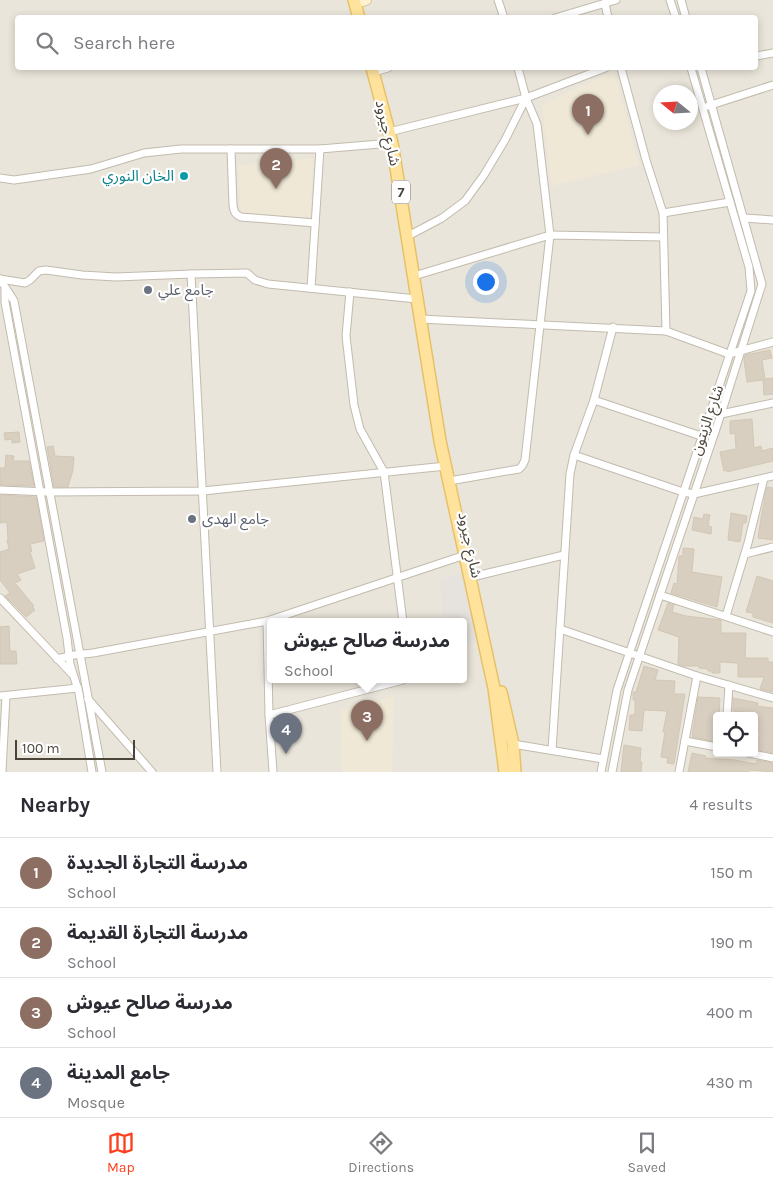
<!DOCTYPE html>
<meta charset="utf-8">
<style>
:root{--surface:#fff;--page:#f2f2f3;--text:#2b2b33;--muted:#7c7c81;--line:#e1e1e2;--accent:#fc3f1d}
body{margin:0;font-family:Karla,"Noto Sans Arabic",sans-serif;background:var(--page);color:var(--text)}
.controls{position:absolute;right:15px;bottom:15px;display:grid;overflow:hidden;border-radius:5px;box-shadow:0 2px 8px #0003}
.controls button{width:45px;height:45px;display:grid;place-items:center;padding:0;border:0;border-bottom:1px solid var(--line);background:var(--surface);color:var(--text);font:25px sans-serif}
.compass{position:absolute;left:653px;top:85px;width:45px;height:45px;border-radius:50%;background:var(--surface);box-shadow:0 2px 8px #0003;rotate:288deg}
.scale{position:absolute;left:15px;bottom:12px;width:120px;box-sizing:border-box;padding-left:5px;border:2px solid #4b4439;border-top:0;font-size:14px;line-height:18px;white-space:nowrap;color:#4b4439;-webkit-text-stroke:4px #fff;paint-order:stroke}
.you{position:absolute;left:485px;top:281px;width:18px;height:18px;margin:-12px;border:4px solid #fff;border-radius:50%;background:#1a73e8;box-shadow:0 0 0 8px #1a73e833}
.badge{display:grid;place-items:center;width:32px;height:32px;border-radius:50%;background:var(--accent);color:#fff;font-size:16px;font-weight:700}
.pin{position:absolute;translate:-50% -41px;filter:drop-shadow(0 1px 2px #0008)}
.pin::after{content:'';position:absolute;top:26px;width:18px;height:15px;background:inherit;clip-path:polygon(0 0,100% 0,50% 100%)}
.popup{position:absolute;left:267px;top:618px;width:200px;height:65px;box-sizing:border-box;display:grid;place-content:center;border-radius:5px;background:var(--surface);filter:drop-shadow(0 1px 4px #0005);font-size:16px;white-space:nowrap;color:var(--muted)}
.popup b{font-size:19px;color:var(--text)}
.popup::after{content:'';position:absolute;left:50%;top:100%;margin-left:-10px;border:10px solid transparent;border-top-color:var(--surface)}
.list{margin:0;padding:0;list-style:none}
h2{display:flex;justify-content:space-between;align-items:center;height:65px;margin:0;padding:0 20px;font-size:21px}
h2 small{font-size:16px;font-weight:400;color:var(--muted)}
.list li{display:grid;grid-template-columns:32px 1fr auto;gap:15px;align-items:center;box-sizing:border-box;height:70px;padding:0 20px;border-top:1px solid var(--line)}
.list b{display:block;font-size:19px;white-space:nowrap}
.list p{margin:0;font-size:16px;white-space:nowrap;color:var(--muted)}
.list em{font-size:16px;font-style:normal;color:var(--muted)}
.icon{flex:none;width:28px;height:28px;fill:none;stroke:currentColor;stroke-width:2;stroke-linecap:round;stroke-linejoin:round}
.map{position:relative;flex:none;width:773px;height:772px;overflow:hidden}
.search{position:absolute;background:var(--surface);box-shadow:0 2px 8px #0003;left:15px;right:15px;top:15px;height:55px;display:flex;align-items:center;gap:12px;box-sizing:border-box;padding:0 18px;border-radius:5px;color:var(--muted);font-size:19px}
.sheet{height:345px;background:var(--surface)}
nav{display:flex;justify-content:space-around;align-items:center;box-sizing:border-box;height:70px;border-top:1px solid var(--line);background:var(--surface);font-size:14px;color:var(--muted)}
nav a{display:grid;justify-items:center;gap:2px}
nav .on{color:var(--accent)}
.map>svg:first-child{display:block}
.residential{fill:#eae5da;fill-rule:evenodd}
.industrial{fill:#e6e2dd}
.education{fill:#efe8d6}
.building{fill:#d8cfc1;stroke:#d3c7b4}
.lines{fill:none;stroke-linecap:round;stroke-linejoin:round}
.street-casing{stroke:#c2bbae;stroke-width:9}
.secondary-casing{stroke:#d6c79b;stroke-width:12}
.primary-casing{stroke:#e6c16a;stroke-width:14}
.street{stroke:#fff;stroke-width:7}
.secondary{stroke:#fff3cd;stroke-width:10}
.primary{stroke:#ffe39c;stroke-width:11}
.culture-dot{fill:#0f9aa8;stroke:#fff;stroke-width:2}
.worship-dot{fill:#6b7280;stroke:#fff;stroke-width:2}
.labels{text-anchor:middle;stroke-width:4.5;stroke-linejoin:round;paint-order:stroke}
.shield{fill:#fff;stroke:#817c74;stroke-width:1}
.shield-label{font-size:14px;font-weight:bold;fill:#4b4439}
.street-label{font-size:15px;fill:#4b4439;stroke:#fff}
.culture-label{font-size:15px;fill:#0d838f;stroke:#fff;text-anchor:end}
.worship-label{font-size:15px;fill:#5b616d;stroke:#fff;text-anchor:start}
</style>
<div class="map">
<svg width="773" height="772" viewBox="0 0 773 772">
<rect width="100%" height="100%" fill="#f6f3ec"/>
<path class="residential" d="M0 0H773V772H0ZM18 18H756V68H18ZM660 92H690V122H660ZM271 622H463V680H271ZM717 716H754V753H717Z"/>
<path class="industrial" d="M462 572 477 641 463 643V622H444L440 580Z"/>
<g class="education">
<path d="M614 71 639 165 551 186 542 104Z"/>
<path d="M313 158 310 217 241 213 238 166Z"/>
<path d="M394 696 392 772H342L341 710Z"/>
</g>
<g class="building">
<path d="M770 350 772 358 762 360 765 379 773 378V394L764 395 763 380 747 382 744 360 745 355Z"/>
<path d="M752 419 754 448 761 446 762 451 773 448V461L727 472V470L724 471 720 452 736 449 735 433 730 434V421Z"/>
<path d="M19 432 20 442 12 443V439L5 440 4 433Z"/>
<path d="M53 446 55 456 74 457 73 470 68 487H54L47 447Z"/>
<path d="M6 455 14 456 13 461H29L34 486 0 485V468H5Z"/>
<path d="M767 487 773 488V540L758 538 761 518Z"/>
<path d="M0 495 36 497 44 541 30 544 32 551 30 552 35 568 17 574 21 580 15 583 34 606 32 607 35 610 26 617 5 596 10 593 0 580V552L9 549 7 540H8L7 522 0 523Z"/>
<path d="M731 513 747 516 746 523H743L740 542 728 540Z"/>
<path d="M704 514 710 515 708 526 712 527 711 534 692 530 694 517 703 519Z"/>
<path d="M683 548 694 549 692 572 722 577 717 607 671 593 674 583 677 584 679 556H683Z"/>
<path d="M757 576 773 581V623L753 617V613L746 612Z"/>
<path d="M668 603 674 605 672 612 686 616 721 620V633H746L745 658H768V662H773V692L760 689 764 677H738V663L720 662V673H712V671H708V669L699 668V666H684L678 664 679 637 658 630Z"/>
<path d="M9 626 10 651H16L17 664H0V627Z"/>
<path d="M644 666 658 670 655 680 675 681 674 694H685L674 764 667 763 668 758 661 757 665 732H663L667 711 644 710 642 731 629 730 630 715H635V700H633V692H636Z"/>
<path d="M698 697 720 698 719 716H717V742L692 737Z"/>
<path d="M733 698 758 703 757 706 773 708V753L756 749 760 732H757L758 715 733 711Z"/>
<path d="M624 745 641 748 640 762H642L641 772H621Z"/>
<path d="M692 753 706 756 705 758 735 760 756 764 757 760 773 763V772L750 770 749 772H688Z"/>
</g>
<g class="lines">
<defs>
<g id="street">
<path d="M498 0 504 18"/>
<path d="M670 0 676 18"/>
<path d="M681 0 686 18"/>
<path d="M605 3 608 18"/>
<path d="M555 18 616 0"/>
<path d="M756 56 773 53"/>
<path d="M621 68 646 160 663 213 666 331"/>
<path d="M373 72 388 68"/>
<path d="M708 106 773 85"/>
<path d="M389 132 526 98 605 68"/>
<path d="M231 149 233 205C234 211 234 214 241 217L315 223"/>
<path d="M0 178 14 180 91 169 144 153 181 149H320L392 143"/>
<path d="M663 213 730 202"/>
<path d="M744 218 773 220"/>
<path d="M408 236 442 218 465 201 484 175 505 140 526 98"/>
<path d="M191 274 217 772"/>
<path d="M414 276 550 235 662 237"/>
<path d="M0 279 14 301 102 772"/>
<path d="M0 279 25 283 30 280 39 271 46 270 82 275 116 277 191 274 247 273 255 280 268 284 417 299"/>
<path d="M5 288V302L67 638 70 664 79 693 92 772"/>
<path d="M311 288 320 149"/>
<path d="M350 292 346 336 354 405 360 429 384 472 403 622"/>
<path d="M420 319 666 331 729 354 773 342"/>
<path d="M594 400 701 436"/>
<path d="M721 414 773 403"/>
<path d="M574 455 683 492 694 494 773 476"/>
<path d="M455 480 519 469 522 466 525 460 550 235 537 124 526 98 518 68"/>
<path d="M0 490 48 492 203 491 446 466"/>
<path d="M745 554 773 547"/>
<path d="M476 576 564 555"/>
<path d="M660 595 773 632"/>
<path d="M0 598 72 674"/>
<path d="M726 616 748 543 764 478"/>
<path d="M267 621 269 715 273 772"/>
<path d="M560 629 697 676 773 698"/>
<path d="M57 659 74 655 93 653 267 621 465 555"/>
<path d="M0 696 78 688"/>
<path d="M88 699 152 772"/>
<path d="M269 715 403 680"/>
<path d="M727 716 729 685"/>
<path d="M685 741 717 747"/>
<path d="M513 744 603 759"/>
<path d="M552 750 570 474 574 455 594 400 613 327"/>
<path d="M748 753 773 758"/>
<path d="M2 772 6 696"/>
<path d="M601 772 617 690 751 291 749 267 691 68"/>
<path d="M612 772 628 690 721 414 762 284 701 68"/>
<path d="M679 772 697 676"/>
</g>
<path id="secondary" d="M355 3 366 0"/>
<g id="primary">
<path d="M354 0 359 18"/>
<path d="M372 68 392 143 440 441 494 688 505 772"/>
<path d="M501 692 513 744 515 772"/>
</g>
</defs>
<use href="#street" class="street-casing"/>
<use href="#secondary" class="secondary-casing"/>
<use href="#primary" class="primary-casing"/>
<use href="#street" class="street"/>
<use href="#secondary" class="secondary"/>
<use href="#primary" class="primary"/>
</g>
<circle class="culture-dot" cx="184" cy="176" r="5"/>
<g class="worship-dot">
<circle cx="148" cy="290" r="5"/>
<circle cx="192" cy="519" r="5"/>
</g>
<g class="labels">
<rect class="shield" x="392" y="180.5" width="18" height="23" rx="4"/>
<g class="shield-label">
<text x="401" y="197">7</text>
</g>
<g class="street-label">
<text transform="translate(388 133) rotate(77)" y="5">شارع جيرود</text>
<text transform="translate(707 420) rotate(-71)" y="5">شارع الزيتون</text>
<text transform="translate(470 545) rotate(78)" y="5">شارع جيرود</text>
</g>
<g class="culture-label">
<text x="174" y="181">الخان النوري</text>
</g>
<g class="worship-label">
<text x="158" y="295">جامع علي</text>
<text x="202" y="524">جامع الهدى</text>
</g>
</g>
</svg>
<div class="controls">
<button><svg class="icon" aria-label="locate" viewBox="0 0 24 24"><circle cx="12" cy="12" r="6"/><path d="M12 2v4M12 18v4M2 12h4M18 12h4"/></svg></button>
</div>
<svg class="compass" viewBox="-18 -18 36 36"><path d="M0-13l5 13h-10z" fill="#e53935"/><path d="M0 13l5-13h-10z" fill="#7c7c81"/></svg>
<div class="scale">100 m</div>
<div class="you"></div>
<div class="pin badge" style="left:588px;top:135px;background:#8d6e63">1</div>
<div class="pin badge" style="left:276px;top:189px;background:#8d6e63">2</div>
<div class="pin badge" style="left:367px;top:741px;background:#8d6e63">3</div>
<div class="popup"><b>مدرسة صالح عيوش</b>School</div>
<div class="pin badge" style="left:286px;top:754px;background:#6b7280">4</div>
<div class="search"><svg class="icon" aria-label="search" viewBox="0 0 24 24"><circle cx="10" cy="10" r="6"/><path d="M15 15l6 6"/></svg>Search here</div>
</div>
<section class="sheet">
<h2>Nearby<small>4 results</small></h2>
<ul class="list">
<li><span class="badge" style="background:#8d6e63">1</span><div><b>مدرسة التجارة الجديدة</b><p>School</p></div><em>150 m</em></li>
<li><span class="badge" style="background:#8d6e63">2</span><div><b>مدرسة التجارة القديمة</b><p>School</p></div><em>190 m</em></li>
<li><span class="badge" style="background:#8d6e63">3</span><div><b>مدرسة صالح عيوش</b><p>School</p></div><em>400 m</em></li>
<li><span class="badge" style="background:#6b7280">4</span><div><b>جامع المدينة</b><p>Mosque</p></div><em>430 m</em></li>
</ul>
</section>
<nav>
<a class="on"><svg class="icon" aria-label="map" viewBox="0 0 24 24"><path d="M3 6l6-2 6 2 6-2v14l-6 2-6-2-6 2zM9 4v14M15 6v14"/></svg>Map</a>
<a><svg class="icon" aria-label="directions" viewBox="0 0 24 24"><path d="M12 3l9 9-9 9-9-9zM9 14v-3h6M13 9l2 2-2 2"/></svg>Directions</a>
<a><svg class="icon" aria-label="saved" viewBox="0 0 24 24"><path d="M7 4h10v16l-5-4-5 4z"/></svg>Saved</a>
</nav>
